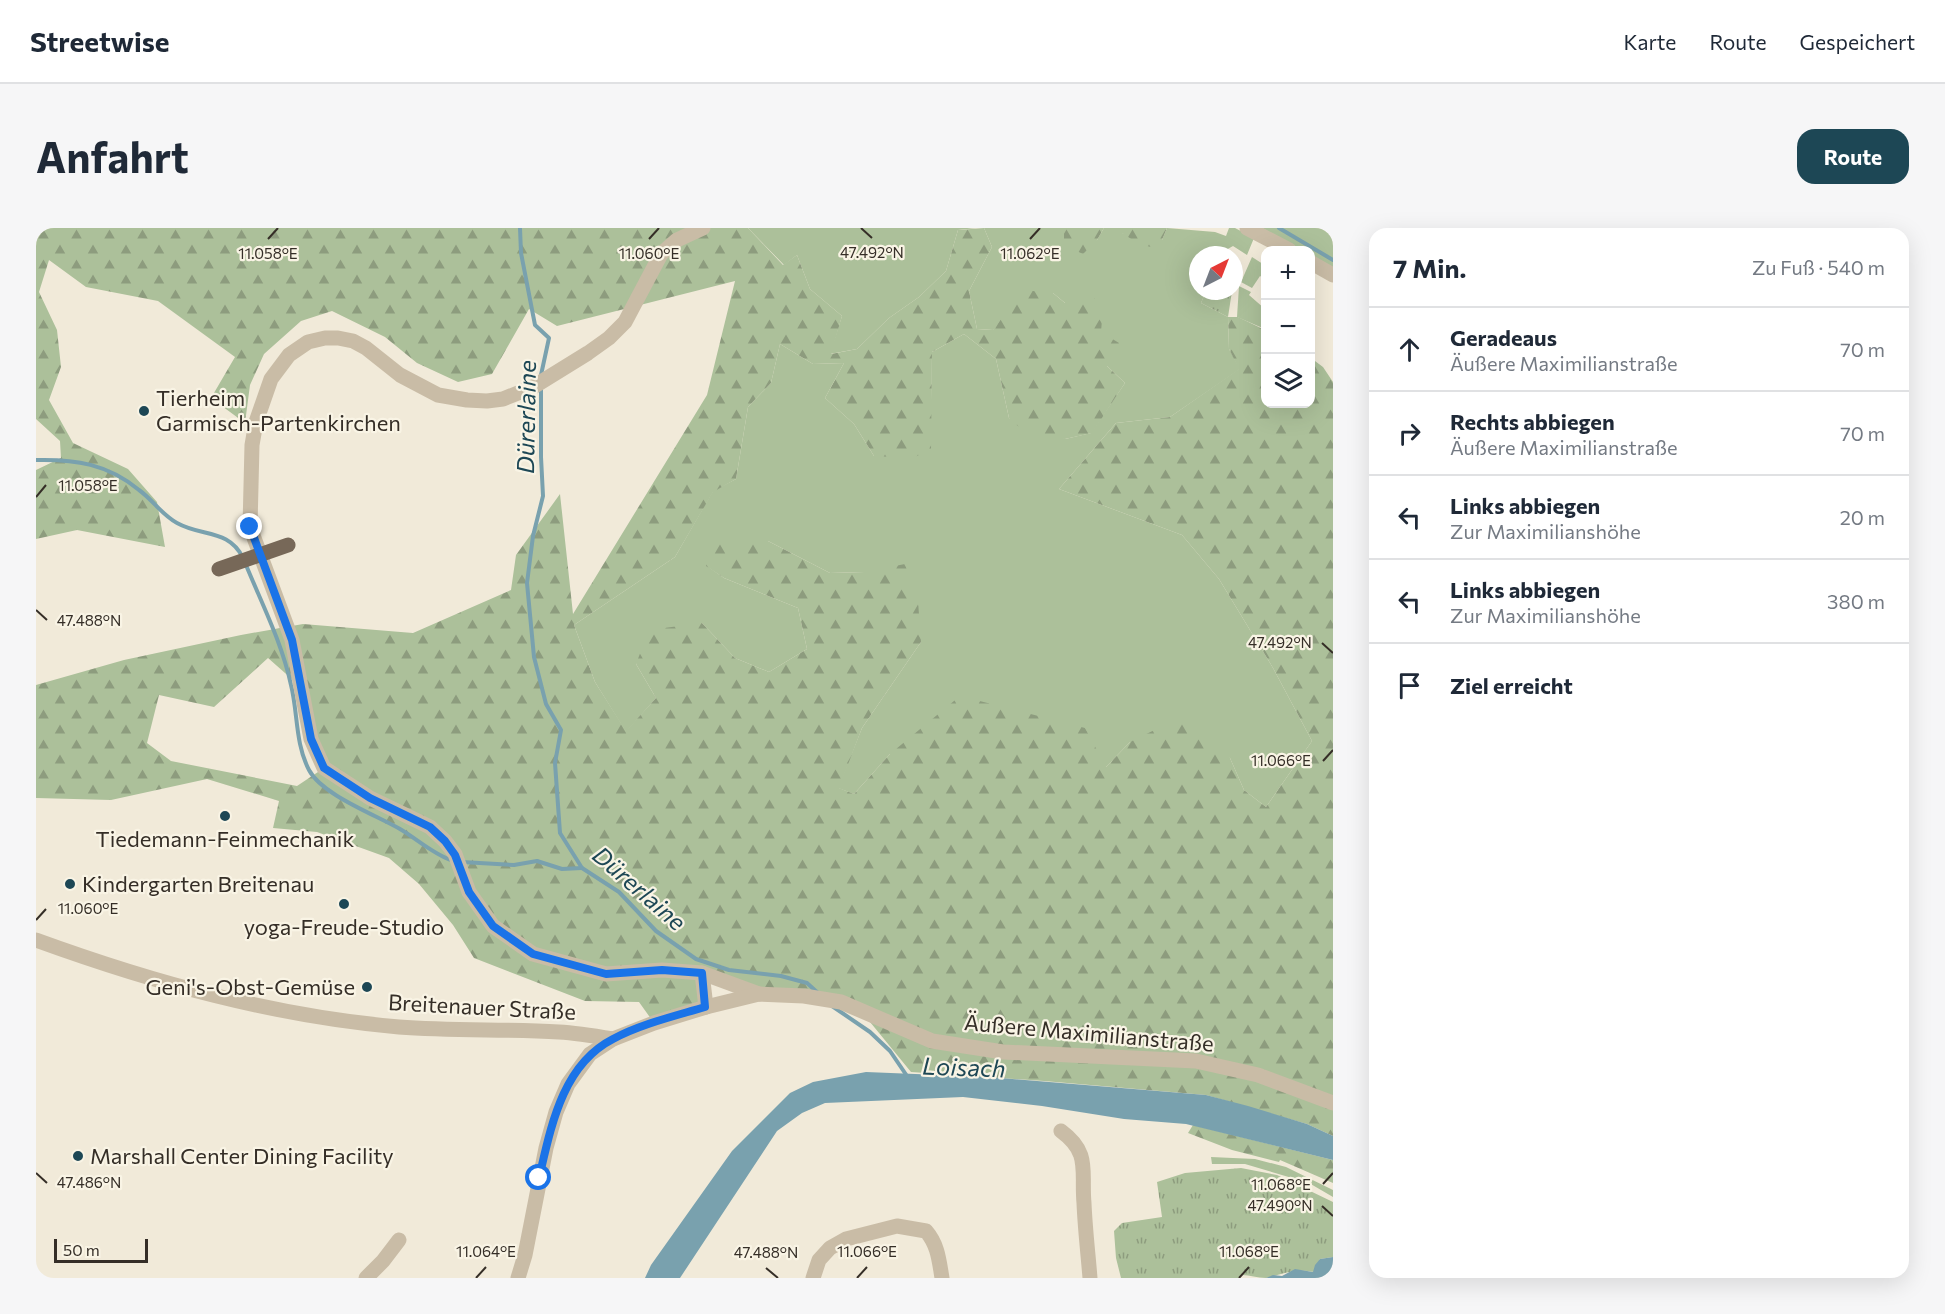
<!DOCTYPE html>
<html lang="de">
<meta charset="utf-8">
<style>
:root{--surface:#fff;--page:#f6f6f7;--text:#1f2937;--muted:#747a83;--line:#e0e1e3;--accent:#1d4755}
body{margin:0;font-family:Commissioner,sans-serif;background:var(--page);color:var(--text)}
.controls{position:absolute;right:18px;top:18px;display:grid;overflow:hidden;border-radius:12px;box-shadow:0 6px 24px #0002}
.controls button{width:54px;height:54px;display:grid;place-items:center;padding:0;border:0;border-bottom:2px solid var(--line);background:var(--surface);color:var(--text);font:30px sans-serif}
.compass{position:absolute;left:1153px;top:18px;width:54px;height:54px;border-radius:50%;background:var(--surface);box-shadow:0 6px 24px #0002;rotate:42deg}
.scale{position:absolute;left:18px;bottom:15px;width:94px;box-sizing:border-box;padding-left:6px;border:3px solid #352e27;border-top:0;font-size:16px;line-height:21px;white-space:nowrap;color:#352e27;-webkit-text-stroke:4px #f9f4e5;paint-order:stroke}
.stop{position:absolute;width:18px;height:18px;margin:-14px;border:4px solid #1a73e8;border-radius:50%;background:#fff}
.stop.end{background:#1a73e8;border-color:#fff;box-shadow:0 2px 6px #0008}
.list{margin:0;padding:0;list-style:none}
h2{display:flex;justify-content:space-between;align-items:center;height:78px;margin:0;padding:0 24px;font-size:26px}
h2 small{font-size:20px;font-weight:400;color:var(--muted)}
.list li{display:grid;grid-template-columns:39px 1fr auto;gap:18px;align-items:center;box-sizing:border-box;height:84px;padding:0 24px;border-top:2px solid var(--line)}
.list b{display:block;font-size:22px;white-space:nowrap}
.list p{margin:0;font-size:20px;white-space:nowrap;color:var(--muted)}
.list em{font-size:20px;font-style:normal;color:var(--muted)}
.icon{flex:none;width:33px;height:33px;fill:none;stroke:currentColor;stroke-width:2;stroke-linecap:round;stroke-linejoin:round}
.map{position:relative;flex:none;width:1297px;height:1050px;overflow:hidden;border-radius:18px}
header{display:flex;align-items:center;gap:36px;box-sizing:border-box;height:84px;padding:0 30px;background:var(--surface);border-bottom:2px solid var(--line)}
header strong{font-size:28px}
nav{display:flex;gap:33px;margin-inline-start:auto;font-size:21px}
.intro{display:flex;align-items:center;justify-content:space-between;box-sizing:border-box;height:144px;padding:0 36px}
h1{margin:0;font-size:42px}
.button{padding:15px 27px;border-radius:18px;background:var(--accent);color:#fff;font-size:21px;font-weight:700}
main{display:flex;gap:36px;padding:0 36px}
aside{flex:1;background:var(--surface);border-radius:18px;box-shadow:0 6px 24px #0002}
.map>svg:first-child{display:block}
.grass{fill:#acc09a}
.forest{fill:url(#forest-firs);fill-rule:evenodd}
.park{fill:url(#park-tufts)}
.water{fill:#79a1ae}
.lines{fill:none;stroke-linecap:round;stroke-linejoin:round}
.stream{stroke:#79a1ae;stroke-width:4}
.minor{stroke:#c9bca6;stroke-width:15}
.major-bridge{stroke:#776858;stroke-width:15}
.route{stroke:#1a73e8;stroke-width:8}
.ticks{fill:none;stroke:#352e27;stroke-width:2}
.poi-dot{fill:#1d4755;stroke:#f9f4e5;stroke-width:2}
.labels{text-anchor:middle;stroke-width:4.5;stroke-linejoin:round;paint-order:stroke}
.poi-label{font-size:22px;fill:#352e27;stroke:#f9f4e5;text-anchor:start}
.street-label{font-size:22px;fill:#352e27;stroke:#f9f4e5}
.water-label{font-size:24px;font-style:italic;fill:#1d4755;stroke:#f9f4e5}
.ticks-label{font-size:15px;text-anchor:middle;fill:#352e27;stroke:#f9f4e5;stroke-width:4.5;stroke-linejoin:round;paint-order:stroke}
</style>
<header>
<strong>Streetwise</strong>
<nav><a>Karte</a><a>Route</a><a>Gespeichert</a></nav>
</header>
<div class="intro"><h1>Anfahrt</h1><a class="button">Route</a></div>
<main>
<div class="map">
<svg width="1297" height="1050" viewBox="0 0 1297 1050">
<defs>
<pattern id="forest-firs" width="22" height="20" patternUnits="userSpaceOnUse" patternTransform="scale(1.5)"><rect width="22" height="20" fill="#acc09a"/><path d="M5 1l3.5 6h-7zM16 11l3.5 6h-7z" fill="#8d9c7e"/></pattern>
<pattern id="park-tufts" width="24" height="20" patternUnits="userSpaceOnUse" patternTransform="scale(1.5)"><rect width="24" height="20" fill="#acc09a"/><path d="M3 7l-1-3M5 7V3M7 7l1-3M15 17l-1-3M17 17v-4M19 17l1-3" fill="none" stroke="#8d9c7e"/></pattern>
</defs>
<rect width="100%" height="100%" fill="#f1ead9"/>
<g class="grass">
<path d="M712 0H940L922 2 910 43 883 69 853 90 821 121 794 126 806 88 774 61 761 27 748 37Z"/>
<path d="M948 0H1028V17L1061 12 1068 0H1086V5L1126 12 1131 0 1179 4 1190 8 1193 0H1199L1218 10 1211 27 1197 18 1190 22 1187 27H1162V63H1170L1165 75 1192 89 1193 121 1204 141 1134 189 1080 195 1023 261 1146 307 1183 351 1237 440 1276 513 1230 579 1208 562 1194 530 1094 514 1070 539 854 526 818 566 802 560 826 500 885 414 828 344 794 345 732 313 671 338 688 350 762 380 771 421 733 444 699 430 666 395 600 436 620 470 590 504 559 454 538 397 639 329 677 263 700 251 712 179 735 155 744 116 777 136 808 135 789 170 818 196 838 228 894 221 896 124 928 106 960 131 973 190 1029 211 1055 205 1089 155 1071 138 1064 104 1017 65 957 102 941 101 933 63 956 19Z"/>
<path d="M1226 0H1297V40L1275 28 1274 22H1266Z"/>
<path d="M1216 29 1230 38 1229 51 1224 48 1216 60 1205 54Z"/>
<path d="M1203 58 1215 64 1213 67 1229 81V101L1201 89Z"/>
<path d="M1175 929 1219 931 1250 939 1297 962V969L1273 955 1209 936H1176Z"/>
</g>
<g class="forest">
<path d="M0 0H712L747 37 761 27 774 61 806 88 795 126 821 121 853 90 883 69 910 43 922 2 948 0 956 19 933 63 941 101 957 102 987 62 1017 65 1029 75 1052 64 1067 79 1065 104 1083 115 1071 138 1089 155 1056 205 1029 211 995 210 973 190 960 131 928 106 896 124 895 221 877 230 838 228 818 196 789 170 808 135 777 136 744 116 735 155 712 179 700 251 677 264 639 329 538 397 559 454 590 503 620 470 600 436 613 402 666 395 699 430 733 444 771 421 762 380 688 350 670 338 683 312 732 313 794 345 828 344 869 336 882 373 885 414 826 500 803 560 818 566 854 526 924 468 1049 500 1070 539 1094 514 1143 490 1194 530 1208 562 1230 579 1276 513 1237 440 1183 351 1146 307 1023 261 1080 195 1134 189 1203 141 1193 121 1192 89H1202L1229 102 1230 176H1274L1275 130 1287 139 1297 154V908L1271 896 1170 867 1008 853 875 844 825 783 723 766 666 745 670 779 618 795 603 774 549 773 438 730 417 697 383 656 353 630 281 604 237 600 243 573 171 551 75 572 0 570V457L88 432 205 407 267 396 377 405 475 362 480 327 524 266 537 386 671 167 699 53 521 98 493 81 456 146 422 154 381 135 349 109 296 83 265 93 228 126 214 157 209 195 175 170 199 129 122 73 50 59 13 32 3 64 21 102 25 139 13 172 37 215 92 241 121 274 129 319 41 302 0 311V242L25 230 24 213 0 191ZM232 430 266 460 288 540 261 558 135 533 111 515 123 467 178 479Z"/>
<path d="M1028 0H1068L1061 12 1047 26 1028 17Z"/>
<path d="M1086 0H1131L1126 12 1119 20 1103 16 1086 5Z"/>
<path d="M1157 897 1297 932V955L1244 932 1243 934 1196 922 1152 905Z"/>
</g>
<g class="park">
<path d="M1170 63H1196L1192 89 1165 75Z"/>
<path d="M1205 940 1241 947 1297 974V1029L1284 1031 1278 1044C1259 1040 1247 1046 1230 1050 1221 1050 1214 1047 1206 1047L1203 1050H1085L1080 1030 1078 1003 1086 995 1126 989 1121 954 1149 945Z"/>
</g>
<g class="water">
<path d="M830 844 953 849 1170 867 1212 878 1271 896 1297 908V932L1150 896 1088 891 1006 878 927 869 789 875 766 885 741 903 644 1050H609L615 1037 696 923 754 865 777 854Z"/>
<path d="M1297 1029V1050H1230L1237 1047 1246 1048 1259 1041 1277 1044 1279 1037 1284 1031Z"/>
</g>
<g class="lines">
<g class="stream">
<path d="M484 0 485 25 499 97 513 110 505 147"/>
<path d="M1243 0 1297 32"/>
<path d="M505 158V229L507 268 497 308 491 355 498 429 510 476 525 502 519 535 524 605 546 640 583 664 620 703 660 731 693 742 745 748 771 755 782 765"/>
<path d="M0 232C39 231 72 236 103 262 117 272 126 287 141 295 166 309 193 301 207 330"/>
<path d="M210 337C226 376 246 415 255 457 262 485 259 515 273 542 286 567 340 587 364 601 381 611 397 626 415 632"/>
<path d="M426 634 478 637 501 633 526 641 546 640"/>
<path d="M796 778 834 804 854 823 871 848"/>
</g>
<g class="minor">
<path d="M667 0 641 12 625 26 589 94 573 110 552 125 497 159 467 171 451 173 431 172 402 167 364 147 330 120 317 113 302 110H289L272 114 253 127 235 151 220 194 216 217 214 299 256 412 275 511 288 540 334 570 394 599 409 613 419 626 433 664 457 698 497 726 570 746 626 742 666 745 723 766"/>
<path d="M1211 0 1253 22"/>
<path d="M1274 34 1297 47"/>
<path d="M0 712C118 755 238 788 363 799 416 803 470 801 523 804 541 805 559 808 577 811"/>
<path d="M666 745 670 779"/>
<path d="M1025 903C1055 925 1045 943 1048 975 1049 1000 1052 1025 1054 1050"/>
<path d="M330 1050 347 1033 363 1012"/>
<path d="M482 1050 489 1027 510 920 520 884 532 856 554 826 577 811 618 795 670 779 723 766 768 768 805 774 896 813 967 824 1160 833 1222 847 1297 875"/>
<path d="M777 1050 783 1032 794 1020 810 1011 861 998 890 1003C902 1017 903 1032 906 1050"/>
</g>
<path class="major-bridge" d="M183 341 252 317"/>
</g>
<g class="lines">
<path class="route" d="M214 299 256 412 275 511 288 540 334 570 394 599 409 613 419 627 433 664 457 698 497 726 570 746 626 742 666 745 669 779C639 788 605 796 577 811 526 837 515 899 503 950"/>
</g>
<path class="ticks" d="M825 0 836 10M232 11 242 0M613 11 623 0M994 11 1004 0M0 269 10 257M0 382 11 392M1286 415 1297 425M1287 533 1297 522M0 692 10 681M0 945 11 955M1287 956 1297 945M1286 978 1297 988M730 1040 742 1050M440 1050 450 1039M821 1050 831 1039M1203 1050 1213 1039"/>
<g class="poi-dot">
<circle cx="108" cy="183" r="6"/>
<circle cx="189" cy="588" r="6"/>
<circle cx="34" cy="656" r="6"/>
<circle cx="308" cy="676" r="6"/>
<circle cx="331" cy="759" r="6"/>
<circle cx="42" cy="928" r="6"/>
</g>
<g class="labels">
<g class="poi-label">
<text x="120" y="178">Tierheim<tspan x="120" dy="25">Garmisch-Partenkirchen</tspan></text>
<text x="189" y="619" text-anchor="middle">Tiedemann-Feinmechanik</text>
<text x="46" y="664">Kindergarten Breitenau</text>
<text x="308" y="707" text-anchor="middle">yoga-Freude-Studio</text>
<text x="319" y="767" text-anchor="end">Geni's-Obst-Gemüse</text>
<text x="54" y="936">Marshall Center Dining Facility</text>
</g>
<g class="street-label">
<text transform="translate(446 779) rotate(3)" y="8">Breitenauer Straße</text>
<text transform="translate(1053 805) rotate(5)" y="8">Äußere Maximilianstraße</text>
</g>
<g class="water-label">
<text transform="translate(491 189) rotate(-89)" y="8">Dürerlaine</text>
<text transform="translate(603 661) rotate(41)" y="8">Dürerlaine</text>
<text transform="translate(928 840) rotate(2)" y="8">Loisach</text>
</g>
</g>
<g class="ticks-label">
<text x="836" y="30">47.492°N</text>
<text x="232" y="31">11.058°E</text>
<text x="613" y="31">11.060°E</text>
<text x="994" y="31">11.062°E</text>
<text x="52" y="263">11.058°E</text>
<text x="53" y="398">47.488°N</text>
<text x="1244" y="420">47.492°N</text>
<text x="1245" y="538">11.066°E</text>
<text x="52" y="686">11.060°E</text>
<text x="53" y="960">47.486°N</text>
<text x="1245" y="962">11.068°E</text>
<text x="1244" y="983">47.490°N</text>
<text x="450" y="1029">11.064°E</text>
<text x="831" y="1029">11.066°E</text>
<text x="1213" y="1029">11.068°E</text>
<text x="730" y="1030">47.488°N</text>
</g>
</svg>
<div class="controls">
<button>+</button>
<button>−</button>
<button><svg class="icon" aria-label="layers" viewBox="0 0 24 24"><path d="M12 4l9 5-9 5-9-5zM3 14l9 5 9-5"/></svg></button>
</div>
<svg class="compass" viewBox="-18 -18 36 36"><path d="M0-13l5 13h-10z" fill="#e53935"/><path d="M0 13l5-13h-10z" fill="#747a83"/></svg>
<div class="scale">50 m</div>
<div class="stop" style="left:503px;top:950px"></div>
<div class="stop end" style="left:214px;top:299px"></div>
</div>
<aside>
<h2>7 Min.<small>Zu Fuß · 540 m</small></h2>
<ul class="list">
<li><svg class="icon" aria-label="ahead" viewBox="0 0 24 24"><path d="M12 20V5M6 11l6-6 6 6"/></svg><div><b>Geradeaus</b><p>Äußere Maximilianstraße</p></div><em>70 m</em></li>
<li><svg class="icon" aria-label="right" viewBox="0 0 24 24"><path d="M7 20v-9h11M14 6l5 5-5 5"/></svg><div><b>Rechts abbiegen</b><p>Äußere Maximilianstraße</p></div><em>70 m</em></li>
<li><svg class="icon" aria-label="left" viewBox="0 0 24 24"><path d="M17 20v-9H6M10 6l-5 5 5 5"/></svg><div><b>Links abbiegen</b><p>Zur Maximilianshöhe</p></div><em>20 m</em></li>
<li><svg class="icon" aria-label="left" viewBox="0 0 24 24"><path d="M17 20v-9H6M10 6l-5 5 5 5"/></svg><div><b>Links abbiegen</b><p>Zur Maximilianshöhe</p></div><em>380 m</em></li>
<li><svg class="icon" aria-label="arrive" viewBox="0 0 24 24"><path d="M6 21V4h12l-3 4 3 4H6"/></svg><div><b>Ziel erreicht</b></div></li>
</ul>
</aside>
</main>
